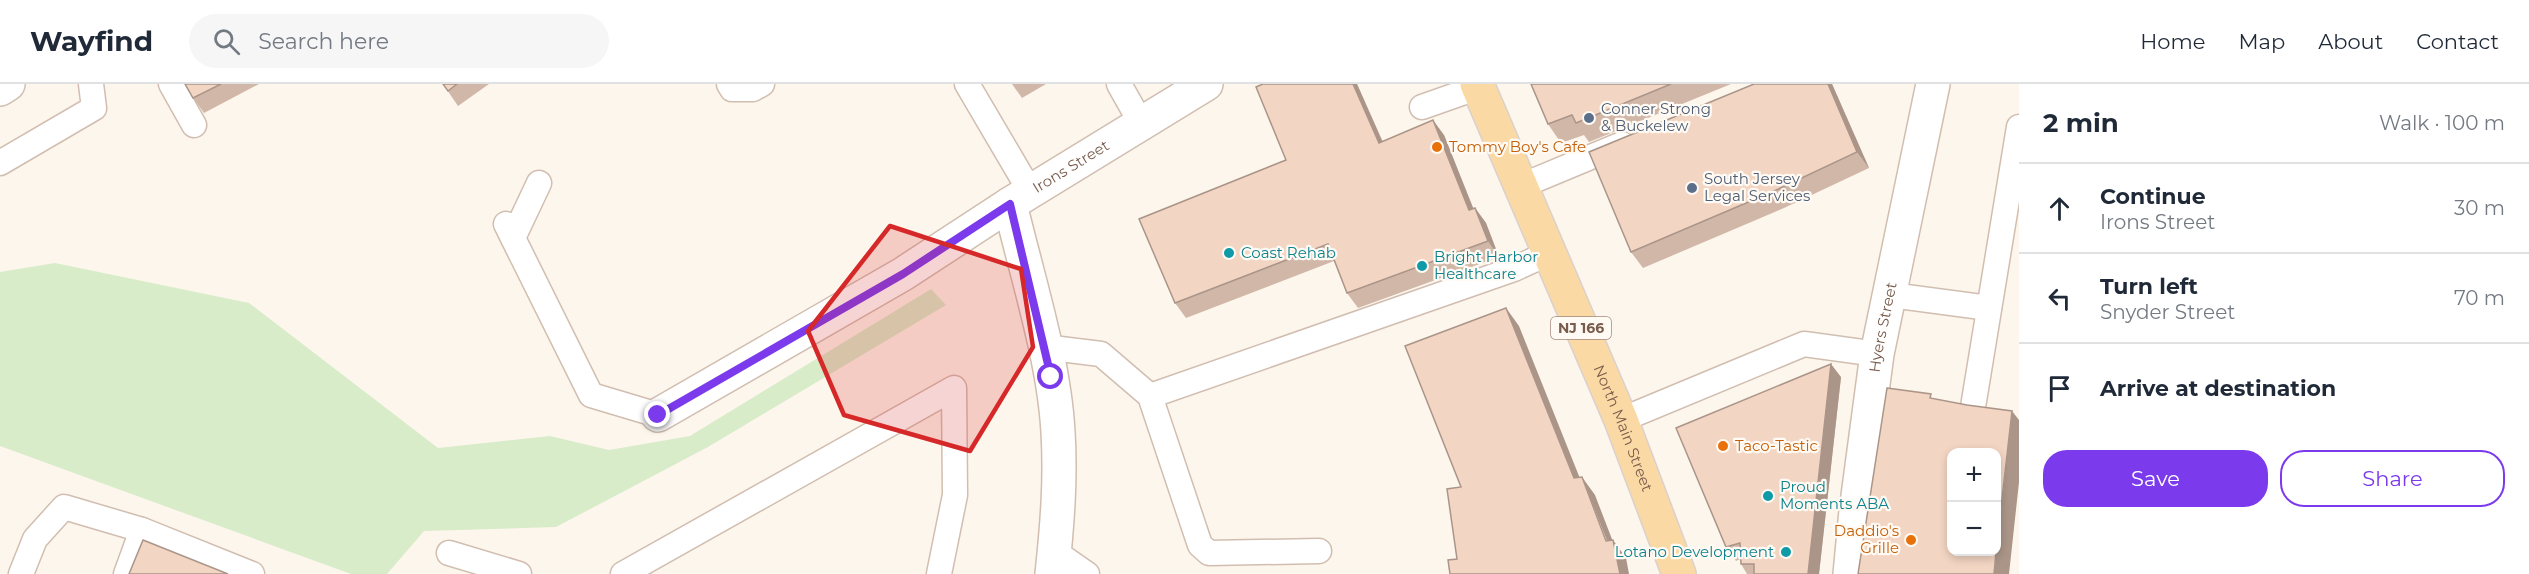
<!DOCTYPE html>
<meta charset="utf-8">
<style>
:root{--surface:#fff;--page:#f6f6f7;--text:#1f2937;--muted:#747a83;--line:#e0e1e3;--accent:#7c3aed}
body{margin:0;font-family:Montserrat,sans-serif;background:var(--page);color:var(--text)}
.controls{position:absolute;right:18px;bottom:18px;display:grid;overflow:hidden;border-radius:12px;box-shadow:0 3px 9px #0003}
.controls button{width:54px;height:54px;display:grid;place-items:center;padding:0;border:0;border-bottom:2px solid var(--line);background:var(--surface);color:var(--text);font:30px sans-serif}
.stop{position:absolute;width:18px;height:18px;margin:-14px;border:4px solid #7c3aed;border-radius:50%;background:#fff}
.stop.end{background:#7c3aed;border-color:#fff;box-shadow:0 2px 6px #0008}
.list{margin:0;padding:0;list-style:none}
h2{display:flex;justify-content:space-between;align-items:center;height:78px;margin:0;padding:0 24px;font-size:26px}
h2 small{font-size:20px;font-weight:400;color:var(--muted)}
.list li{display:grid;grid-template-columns:39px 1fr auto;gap:18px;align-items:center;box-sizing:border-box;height:90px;padding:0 24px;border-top:2px solid var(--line)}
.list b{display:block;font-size:22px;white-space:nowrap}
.list p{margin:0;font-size:20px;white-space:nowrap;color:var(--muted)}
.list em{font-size:20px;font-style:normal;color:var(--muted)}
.actions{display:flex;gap:12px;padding:18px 24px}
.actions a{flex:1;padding:14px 0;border:2px solid var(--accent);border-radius:24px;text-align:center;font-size:21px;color:var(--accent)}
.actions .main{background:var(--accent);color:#fff}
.icon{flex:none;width:33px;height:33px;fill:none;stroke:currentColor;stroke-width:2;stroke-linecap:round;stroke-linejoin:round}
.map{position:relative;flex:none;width:2019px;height:490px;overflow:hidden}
header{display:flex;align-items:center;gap:36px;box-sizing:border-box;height:84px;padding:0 30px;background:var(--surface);border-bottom:2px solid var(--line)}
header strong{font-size:28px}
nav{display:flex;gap:33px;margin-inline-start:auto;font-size:21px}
.search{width:420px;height:54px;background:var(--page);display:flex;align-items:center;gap:15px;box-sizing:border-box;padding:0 21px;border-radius:33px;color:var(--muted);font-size:22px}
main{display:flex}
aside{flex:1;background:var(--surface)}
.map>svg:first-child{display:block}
.green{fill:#d8ecc9}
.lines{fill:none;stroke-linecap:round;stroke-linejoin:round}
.service-casing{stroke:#d1beb0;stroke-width:27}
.minor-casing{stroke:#d1beb0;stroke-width:36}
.primary-casing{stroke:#dad1cd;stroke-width:36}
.service{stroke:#fff;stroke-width:24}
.minor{stroke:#fff;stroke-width:33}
.primary{stroke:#fbd9a5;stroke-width:33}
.wall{fill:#d1b7a8}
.shaded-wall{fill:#aa9588}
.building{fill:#f3d5c3;stroke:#aa9588;stroke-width:1.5}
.route{stroke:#7c3aed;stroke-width:8}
.marked{fill:#d62828;fill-opacity:0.2;stroke:#d62828;stroke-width:4.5;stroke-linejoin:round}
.service-dot{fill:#5c6f8a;stroke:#fffaf3;stroke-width:2}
.food-dot{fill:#e8710a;stroke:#fffaf3;stroke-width:2}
.culture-dot{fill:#0f9aa8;stroke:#fffaf3;stroke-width:2}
.labels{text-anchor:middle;stroke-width:4.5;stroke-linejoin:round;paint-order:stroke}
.shield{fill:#fffaf3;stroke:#a28b7f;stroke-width:1.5}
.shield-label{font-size:14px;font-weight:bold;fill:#7a5c4d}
.service-label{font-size:15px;fill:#4e5e75;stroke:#fffaf3;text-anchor:start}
.food-label{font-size:15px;fill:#c56008;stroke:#fffaf3;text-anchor:start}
.street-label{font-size:15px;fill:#7a5c4d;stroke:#fffaf3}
.culture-label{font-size:15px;fill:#0d838f;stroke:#fffaf3;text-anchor:start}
</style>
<header>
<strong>Wayfind</strong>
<div class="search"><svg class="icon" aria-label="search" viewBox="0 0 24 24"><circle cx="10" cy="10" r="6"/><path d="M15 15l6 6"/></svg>Search here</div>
<nav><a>Home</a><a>Map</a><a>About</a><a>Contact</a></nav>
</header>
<main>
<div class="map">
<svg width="2019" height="490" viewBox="0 0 2019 490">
<rect width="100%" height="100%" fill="#fdf6ec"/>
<path class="green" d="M55 179 249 219 438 364 550 352 609 366 690 352 931 205 946 221 708 363 556 443 424 447 387 490H351L0 362V188Z"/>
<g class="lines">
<defs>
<g id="service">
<path d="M171 0 194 41"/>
<path d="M729 0 732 5H753L762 0"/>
<path d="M967 0 1030 107"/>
<path d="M1119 0 1141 39"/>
<path d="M1422 23 1479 3"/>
<path d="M0 79 94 24 91 0"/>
<path d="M1521 102 1622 60"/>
<path d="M506 140 591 311 658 331"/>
<path d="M513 154 539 99"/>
<path d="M1891 211 1989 224"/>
<path d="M1044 263 1101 270 1150 312 1200 461 1209 469 1319 467"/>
<path d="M1150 312 1514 185 1549 169"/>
<path d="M1973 323 2019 43"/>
<path d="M1621 336 1804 260 1877 270"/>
<path d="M1054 467 1087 490"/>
<path d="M449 469 519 490"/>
<path d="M21 490 35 455 64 423 142 446 252 490"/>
<path d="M126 490 142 446"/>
<path d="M623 490 954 304 955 411 939 490"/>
</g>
<g id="minor">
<path d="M0 5 8 0"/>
<path d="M1010 120C1027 192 1054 275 1058 348 1061 396 1057 443 1052 490"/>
<path id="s1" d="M658 331 903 190 1010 120 1206 0"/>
<path id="s2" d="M1850 490 1856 427 1877 270 1933 0"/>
</g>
<g id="primary">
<path id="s3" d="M1477 0 1621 336 1679 490"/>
</g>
</defs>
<use href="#service" class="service-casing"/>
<use href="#minor" class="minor-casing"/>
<use href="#primary" class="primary-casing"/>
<use href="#service" class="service"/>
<use href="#minor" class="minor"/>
<use href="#primary" class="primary"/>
</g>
<g class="wall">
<path d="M185 0H259L204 29 193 14Z"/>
<path d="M443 0H489L458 22Z"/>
<path d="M1012 0H1046L1022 14Z"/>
<path d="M1263 0H1357L1383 58 1444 51 1473 125 1475 124 1486 139 1499 173 1358 224 1347 209 1334 177 1186 234 1175 219 1286 76Z"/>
<path d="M1531 0H1731L1589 58 1584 51 1561 59 1548 40Z"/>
<path d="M1754 0H1832L1869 84 1784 124 1643 184 1631 168Z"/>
<path d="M1841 293 1819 490H1747L1741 480 1740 475 1736 477 1726 463Z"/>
</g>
<g class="shaded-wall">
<path d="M1353 0H1357L1390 75 1379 59Z"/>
<path d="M1828 0H1832L1869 84 1857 68Z"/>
<path d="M1433 36 1444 51 1480 141 1469 126Z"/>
<path d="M1475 124 1486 139 1499 173 1488 157Z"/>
<path d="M1506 224 1519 242 1587 412 1574 394Z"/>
<path d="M1831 280 1841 293 1819 490H1808Z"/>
<path d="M2012 327 2019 336V398L2009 490H1994Z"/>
<path d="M1582 393 1595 411 1615 463 1613 456 1626 474 1629 490H1620Z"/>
</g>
<g class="building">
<path d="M185 0H221L193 14Z"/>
<path d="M443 0H457L448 7Z"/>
<path d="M1263 0H1353L1379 59 1433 36 1469 126 1475 124 1488 157 1347 209 1328 160 1175 219 1139 135 1286 76 1256 3Z"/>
<path d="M1531 0H1671L1576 39 1572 31 1548 40Z"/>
<path d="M1754 0H1828L1857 68 1772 108 1631 168 1589 68Z"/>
<path d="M1506 224 1574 394 1582 393 1606 457 1613 456 1620 490H1450L1448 476 1457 475 1447 405 1461 403 1405 262Z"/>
<path d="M1831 280 1808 490H1754V480H1741L1740 459 1726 463 1676 344Z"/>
<path d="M1887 304 1931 310 1930 314 1967 321 2012 327 1996 467V369H1952V468H1996L1994 490H1858Z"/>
<path d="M143 456 228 490H129Z"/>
</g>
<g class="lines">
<path class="route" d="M658 331 903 190 1010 120 1051 293"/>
</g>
<path class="marked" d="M890 142 1021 185 1033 263 970 367 844 331 808 247Z"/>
<g class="service-dot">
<circle cx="1589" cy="34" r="6"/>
<circle cx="1692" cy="104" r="6"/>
</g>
<g class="food-dot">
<circle cx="1437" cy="63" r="6"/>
<circle cx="1723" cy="362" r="6"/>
<circle cx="1911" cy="456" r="6"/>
</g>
<g class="culture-dot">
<circle cx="1229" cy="169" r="6"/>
<circle cx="1422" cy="182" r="6"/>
<circle cx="1768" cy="412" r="6"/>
<circle cx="1786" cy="468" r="6"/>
</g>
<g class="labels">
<rect class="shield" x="1551" y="233" width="60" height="22" rx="4.5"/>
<g class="shield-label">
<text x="1581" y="249">NJ 166</text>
</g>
<g class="service-label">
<text x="1601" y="30">Conner Strong<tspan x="1601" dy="17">&amp; Buckelew</tspan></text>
<text x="1704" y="100">South Jersey<tspan x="1704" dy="17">Legal Services</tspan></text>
</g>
<g class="food-label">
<text x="1449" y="68">Tommy Boy's Cafe</text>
<text x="1735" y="367">Taco-Tastic</text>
<text x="1899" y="452" text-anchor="end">Daddio's<tspan x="1899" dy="17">Grille</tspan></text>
</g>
<g class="street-label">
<text dy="5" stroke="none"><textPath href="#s1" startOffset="482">Irons Street</textPath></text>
<text dy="5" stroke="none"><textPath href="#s2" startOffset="249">Hyers Street</textPath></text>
<text dy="5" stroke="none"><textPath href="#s3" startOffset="374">North Main Street</textPath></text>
</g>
<g class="culture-label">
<text x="1241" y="174">Coast Rehab</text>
<text x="1434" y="178">Bright Harbor<tspan x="1434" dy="17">Healthcare</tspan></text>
<text x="1780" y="408">Proud<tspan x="1780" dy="17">Moments ABA</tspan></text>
<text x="1774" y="473" text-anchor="end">Lotano Development</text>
</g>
</g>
</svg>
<div class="controls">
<button>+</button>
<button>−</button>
</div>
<div class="stop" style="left:1051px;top:293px"></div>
<div class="stop end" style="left:658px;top:331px"></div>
</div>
<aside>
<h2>2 min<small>Walk · 100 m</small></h2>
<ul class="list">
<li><svg class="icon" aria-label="ahead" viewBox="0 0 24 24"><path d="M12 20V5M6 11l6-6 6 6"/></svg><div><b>Continue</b><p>Irons Street</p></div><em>30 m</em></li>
<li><svg class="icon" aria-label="left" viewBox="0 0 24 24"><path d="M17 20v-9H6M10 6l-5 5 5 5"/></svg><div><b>Turn left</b><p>Snyder Street</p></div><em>70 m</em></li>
<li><svg class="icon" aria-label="arrive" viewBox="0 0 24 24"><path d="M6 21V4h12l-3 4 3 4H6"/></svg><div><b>Arrive at destination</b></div></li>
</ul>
<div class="actions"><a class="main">Save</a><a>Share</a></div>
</aside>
</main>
